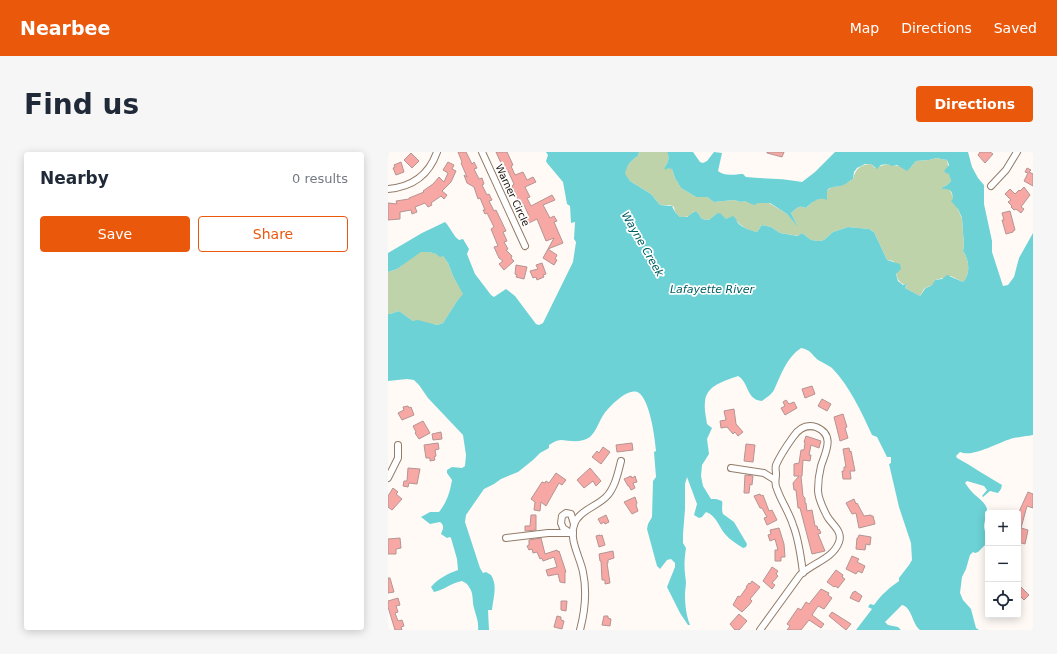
<!DOCTYPE html>
<meta charset="utf-8">
<style>
:root{--surface:#fff;--page:#f6f6f7;--text:#1f2937;--muted:#747a83;--line:#e0e1e3;--accent:#ea580c}
body{margin:0;font-family:"DejaVu Sans",sans-serif;background:var(--page);color:var(--text)}
.controls{position:absolute;right:12px;bottom:12px;display:grid;overflow:hidden;border-radius:4px;box-shadow:0 2px 10px #0003}
.controls button{width:36px;height:36px;display:grid;place-items:center;padding:0;border:0;border-bottom:1px solid var(--line);background:var(--surface);color:var(--text);font:20px sans-serif}
.list{margin:0;padding:0;list-style:none}
h2{display:flex;justify-content:space-between;align-items:center;height:52px;margin:0;padding:0 16px;font-size:17px}
h2 small{font-size:13px;font-weight:400;color:var(--muted)}
.actions{display:flex;gap:8px;padding:12px 16px}
.actions a{flex:1;padding:9px 0;border:1px solid var(--accent);border-radius:4px;text-align:center;font-size:14px;color:var(--accent)}
.actions .main{background:var(--accent);color:#fff}
.icon{flex:none;width:22px;height:22px;fill:none;stroke:currentColor;stroke-width:2;stroke-linecap:round;stroke-linejoin:round}
.map{position:relative;flex:none;width:645px;height:478px;overflow:hidden;border-radius:4px}
header{display:flex;align-items:center;gap:24px;box-sizing:border-box;height:56px;padding:0 20px;background:var(--accent);color:#fff}
header strong{font-size:19px}
nav{display:flex;gap:22px;margin-inline-start:auto;font-size:14px}
.intro{display:flex;align-items:center;justify-content:space-between;box-sizing:border-box;height:96px;padding:0 24px}
h1{margin:0;font-size:28px}
.button{padding:10px 18px;border-radius:4px;background:var(--accent);color:#fff;font-size:14px;font-weight:700}
main{display:flex;gap:24px;padding:0 24px}
aside{flex:1;background:var(--surface);border-radius:4px;box-shadow:0 2px 10px #0003}
.map>svg:first-child{display:block}
.green{fill:#bfd3aa}
.water{fill:#6cd2d5}
.building{fill:#f8a8a4;stroke:#b49492}
.lines{fill:none;stroke-linecap:round;stroke-linejoin:round}
.street-casing{stroke:#927c69;stroke-width:8}
.street{stroke:#fff;stroke-width:6}
.labels{text-anchor:middle;stroke-width:3.5;stroke-linejoin:round;paint-order:stroke}
.street-label{font-size:10px;fill:#1d140d;stroke:#fff}
.water-label{font-size:11px;font-style:italic;fill:#016063;stroke:#fff}
</style>
<header>
<strong>Nearbee</strong>
<nav><a>Map</a><a>Directions</a><a>Saved</a></nav>
</header>
<div class="intro"><h1>Find us</h1><a class="button">Directions</a></div>
<main>
<aside>
<h2>Nearby<small>0 results</small></h2>
<ul class="list">
</ul>
<div class="actions"><a class="main">Save</a><a>Share</a></div>
</aside>
<div class="map">
<svg width="645" height="478" viewBox="0 0 645 478">
<rect width="100%" height="100%" fill="#fffaf6"/>
<g class="green">
<path d="M251 0H279C282 6 280 11 276 16L282 15 284 17 287 26 293 36 308 45H319L326 50 346 48 353 50 357 49 381 51 399 62 409 73 403 61C409 56 411 53 418 56L427 48 435 46 440 38 443 35 453 34 465 27C467 17 473 12 483 12L487 16 499 12C504 14 517 14 523 15L528 9 541 8 548 6 559 8 563 29 559 33 553 36H561L562 38 574 67 576 94 575 99C581 107 583 122 575 130L563 124 547 128C544 136 542 133 536 137L532 144 517 136 519 133C508 132 508 120 507 111L505 109 499 108 486 80 481 77 460 75 445 80 436 88 431 89 423 88 414 81 411 84 392 81 383 75 374 73 369 80C362 79 353 75 349 69L338 67 328 62 321 68 314 67 310 61 306 59C302 65 298 65 292 65L287 60 286 55 282 53H272L263 42 242 29 236 22C239 13 242 9 250 4Z"/>
<path d="M38 99 55 104 60 111 65 124 76 142 69 149 55 171 49 173 25 169 11 159 2 162H0V120L9 117 32 100Z"/>
</g>
<path class="water" d="M158 0H251L250 4C242 9 239 13 237 22L242 29 263 42 272 53 284 54 287 60 292 65H299L307 59 310 61 314 67 321 68 328 62 332 61 338 67 345 64C349 67 348 69 351 72 355 76 364 79 369 80L374 73 383 75 392 81 410 84 414 81 423 88 431 89 436 88 445 80 460 75 481 77 486 80 499 108 512 112 513 117 508 122 510 129 515 133 519 132 517 136 532 144C534 142 536 137 538 136 543 134 544 134 547 128L554 127 559 123 575 130C583 122 581 107 575 99L576 94 574 66 570 57 563 49 565 47C564 34 559 39 553 36L559 33 563 29 561 22 558 21 556 19 561 13 559 8 548 6 541 8 528 9 523 15 519 19 509 13 504 14 499 12 493 13 489 17 483 12H477L469 16 466 20 465 27C461 29 457 33 453 34 442 36 438 33 439 48 431 44 424 50 418 56 411 53 409 56 403 61L410 75 399 62 382 51H370L366 53 357 49 353 50 346 48 326 50 319 45H308L293 36 287 26 284 17 280 16 278 18 276 16C280 11 282 6 279 0H305L312 10 315 11 319 9 326 0 334 1 330 19C337 25 347 22 355 22L358 25C377 27 396 26 414 30L427 20 447 0H580L584 15 590 26 596 33V52L604 89V100L615 134 620 133 626 125 631 106 645 81V283C639 284 632 285 626 286 612 289 586 306 572 300L568 304 569 306C584 314 598 324 614 333L613 337 610 341 602 339 595 345 594 344 599 338 596 334 579 329 577 331C580 335 582 338 585 341 591 347 601 352 599 362 598 366 596 370 596 374 596 380 600 384 600 390L590 400 587 401 585 400 582 403 578 417 574 425 572 441 575 448 583 457 588 476 591 478H532C524 472 524 455 514 453L497 470 500 473 510 475 513 478H468L484 457 480 455 482 452 486 453C493 443 501 436 511 429V426L521 413 524 408 523 391 511 355 501 312 503 311V305H499L489 285 484 283C473 259 462 235 444 216 440 213 435 211 430 208 423 202 423 198 413 196 398 206 393 223 386 238 384 242 378 246 374 249 358 248 361 230 350 224 337 229 318 233 317 250 316 257 318 265 319 272L324 276 319 287 321 302 314 313 313 324 315 334 323 347H328L334 349C335 353 333 356 335 362L346 370 359 392 358 395 355 396C349 392 342 388 337 382 331 375 328 363 318 360L314 365 311 366 306 363 309 352 299 325 297 332V357L295 382V391L298 396C296 409 296 416 298 430 298 434 297 438 297 442 297 452 298 463 302 473H300L292 461 279 435 287 415V411L283 407 279 408 272 417 269 414 259 377 260 372 264 365 265 329 268 325 266 300 268 299C267 286 262 249 251 241 241 234 222 254 216 262 211 269 209 278 202 285 194 291 182 289 173 288 169 288 164 291 161 293V296L152 301 145 308 130 320 113 327 106 332 96 337 78 363 77 370 92 416 95 421 98 420 103 423C110 434 105 446 104 458H100L101 478H90C91 470 88 464 86 456 84 450 86 441 81 435 80 432 76 430 74 429 63 431 56 438 46 440L43 435C51 426 59 422 70 418L69 407 63 386 62 385 59 386 53 382C55 377 57 374 52 370L42 372 33 365 42 360H51C59 350 62 340 64 328L59 321V318L64 315 74 316 77 314 78 303 75 283 40 246 31 233 26 228 19 227 0 229V162H2L11 159 25 169 30 168 49 173 55 171 69 149 75 142 65 124 60 111 55 104 52 105 48 102 41 100H33L9 117 0 120V101L34 81 57 70C62 75 66 85 71 88L75 87 81 97 79 102 87 122 103 143 106 145 118 137 127 144 148 172 151 173 155 171 185 110 188 90 186 87 187 70 183 71 182 54 179 52 175 30 159 11 158 9 160 3Z"/>
<g class="building">
<path d="M70 0H78L84 12 86 10 89 16 86 17 91 27 94 26 96 32 94 33 99 43 101 42 104 48 101 49 106 59 108 58 118 79 115 80 119 89 116 90 120 97 118 98 124 104 123 106 126 109 116 118 111 112 115 109 111 106 106 95 110 94 103 77 106 75 99 61 97 62 95 58H97L92 46 90 47 86 35 79 31 76 23 79 25 73 11 74 10Z"/>
<path d="M108 0H119L125 13 123 14 127 23 135 20 139 28 145 25 148 30 137 35 142 45 139 46 143 54 164 43 167 48 155 53 162 66 166 64 169 69 166 70 175 91 160 97 166 86 158 89 149 67 141 71 138 66 141 64 136 53H134L131 48H130L124 34 126 32 120 19 117 20Z"/>
<path d="M379 0H396L394 5 379 1Z"/>
<path d="M592 0H602L605 2 597 11 590 3Z"/>
<path d="M23 1 31 9 24 16 16 8Z"/>
<path d="M13 10 16 20 8 23 5 16 7 15 6 13Z"/>
<path d="M60 10 66 13 64 17 68 19 63 30 54 39 59 43 56 47 53 44 43 51 44 53 40 55 37 51 27 55 29 60 24 62 23 58 12 60V67L0 68V51L9 52 8 49 21 47V46L36 40 35 39 45 32 51 25 56 30 60 21 55 18Z"/>
<path d="M639 16 643 18 641 20 645 22V34L636 29 640 21 637 20Z"/>
<path d="M636 35 642 43 633 55 636 57 633 61 628 57 626 58 623 55 624 54 620 50 623 48 617 42 622 37 627 42 631 38 632 39Z"/>
<path d="M622 59 627 78 625 79V80L618 82 614 68H616L614 61Z"/>
<path d="M160 97 169 103 167 107 169 108 166 113 155 106Z"/>
<path d="M154 111 158 122 155 123 156 125 149 128 148 125 145 126 142 119 150 117 148 113Z"/>
<path d="M128 113 139 115 136 127 128 125 129 123 127 122Z"/>
<path d="M424 234 427 242 417 246 414 237Z"/>
<path d="M434 247 443 252 439 259 430 254Z"/>
<path d="M398 248 401 252 406 250 409 256 397 263 393 256 397 254 395 250Z"/>
<path d="M20 254 21 256 23 255 26 263 14 268 10 261 16 258 15 255Z"/>
<path d="M346 257 348 272 355 280 350 284 347 280 345 282 339 275 333 276 332 269 338 268 336 259Z"/>
<path d="M455 262 459 275 457 276 460 286 452 289 446 265Z"/>
<path d="M35 269 42 281 31 287 27 281 28 280 25 274Z"/>
<path d="M53 280 54 287 45 288 44 282Z"/>
<path d="M418 284 433 289 431 296 423 293 421 303H423L422 309 415 308 414 324H413L415 344 417 346V351H418L419 359 424 358 427 374H429L430 378 431 377 433 381 430 382 437 399 424 402 412 356H410L408 338H406L405 331 411 324H406V312L411 311 413 298H416L417 291 416 290Z"/>
<path d="M50 291 51 297 47 298 48 304 46 305 47 308 42 309V306H38L36 293Z"/>
<path d="M244 291 245 298 229 300 228 293Z"/>
<path d="M358 292 367 293 365 310 356 309Z"/>
<path d="M215 295 222 300 213 312 204 305 209 299 211 301Z"/>
<path d="M461 296 462 300 463 299 467 319H462L463 327H455L454 319H456V315H458L455 297Z"/>
<path d="M20 316 32 317 29 332 21 331 20 335 15 334 16 329H19Z"/>
<path d="M202 316 213 329 208 334 205 329 196 336 189 328Z"/>
<path d="M168 321 178 328 174 333 171 331 158 354 153 350 152 359 146 358 147 350 143 347 154 330 157 331 158 329 161 331Z"/>
<path d="M357 323 365 324 364 333 362 332 361 341H356Z"/>
<path d="M243 324 244 326 247 324 249 330 245 331 247 336 243 338 241 334H240L236 327Z"/>
<path d="M5 336 10 340 8 342 14 347 4 358 0 355V344Z"/>
<path d="M640 340 645 342V356L639 354 633 376 640 378 637 392 630 390V362Z"/>
<path d="M372 342 373 344 375 343 381 359 384 358 389 368 379 373 376 366 379 365 374 356H372L366 344Z"/>
<path d="M247 345 249 351 248 353 250 359 244 362 236 350Z"/>
<path d="M466 347 468 352 469 351 476 364 483 363V364H485L487 372 471 376 468 361 464 362 458 351Z"/>
<path d="M143 363H148V378L137 379V374H142Z"/>
<path d="M218 363 221 370 217 372 216 370 213 372 210 367Z"/>
<path d="M391 376 396 392 397 405H393V409H387V398H390L387 387 382 389 380 383 383 382 382 378Z"/>
<path d="M212 383V384L214 383 217 393 211 395 208 384Z"/>
<path d="M471 383 483 385 482 393 478 392 477 398 468 397 469 386H470Z"/>
<path d="M12 386 13 396 8 397V402H0V387Z"/>
<path d="M153 386 157 402 169 398 170 400 171 399 178 420H177V431L172 430 170 422 160 424 158 418 169 415 166 405 155 409 154 406 152 407 149 400 145 401 144 397 141 398 139 394 141 393V388Z"/>
<path d="M225 399 226 406 220 408V411H219L222 431 217 432V428H214L213 409H212L211 402Z"/>
<path d="M464 404 471 407 469 410 477 414 474 421 470 419 468 422 458 417Z"/>
<path d="M384 415 390 419 388 422 390 424 384 431 387 433 384 437 375 429Z"/>
<path d="M448 418 455 423 454 425 457 427 450 436 447 434 446 435 439 430Z"/>
<path d="M0 426H2L6 440 0 441Z"/>
<path d="M364 429 372 435 362 447 364 449 361 453 354 460 345 453 350 444 352 445 359 435H358L361 431 362 432Z"/>
<path d="M630 432 641 443 636 448 633 445 630 448Z"/>
<path d="M433 437 441 441 440 443 444 446 436 457 430 454 424 463 436 472 433 476 421 468 413 478H399L402 474 399 472 410 456 413 458 418 450 421 452Z"/>
<path d="M467 439 474 444 471 450 462 446 465 440H466Z"/>
<path d="M10 446 12 453 8 454 10 460 7 461 10 469 14 468 16 474 13 475 14 478H7L0 455V449Z"/>
<path d="M173 449H179L178 459 173 458Z"/>
<path d="M444 460 463 472 458 478 441 464Z"/>
<path d="M351 462 359 469 351 478H347L342 472Z"/>
<path d="M169 464 173 465V468L176 469 174 477 166 475Z"/>
<path d="M216 464H220V466L223 467 222 474 214 473Z"/>
</g>
<g class="lines">
<defs>
<g id="street">
<path d="M94 0 137 94"/>
<path d="M603 34 618 18 629 0"/>
<path d="M0 37C24 35 41 23 49 0"/>
<path d="M343 316 376 321 387 328"/>
<path d="M0 326 10 306V293"/>
<path d="M181 380 175 376 173 371 174 364 178 361 183 362 186 372"/>
<path d="M118 386 160 381H185"/>
<path d="M192 478C197 459 199 439 195 420 192 405 181 388 186 373 190 359 208 355 218 345 227 336 230 321 233 309"/>
<path d="M372 478 412 423C424 411 445 407 451 390 455 379 444 373 439 364 435 356 430 347 430 338 430 330 431 322 433 314 437 301 448 283 428 275 418 272 411 276 405 285 400 292 391 306 388 313 387 316 388 319 388 322 388 328 386 332 389 337 393 349 401 360 405 373 411 388 413 405 415 421"/>
</g>
</defs>
<use href="#street" class="street-casing"/>
<use href="#street" class="street"/>
</g>
<g class="labels">
<g class="street-label">
<text transform="translate(125 43) rotate(65)" y="4">Warner Circle</text>
</g>
<g class="water-label">
<text transform="translate(255 92) rotate(60)" y="4">Wayne Creek</text>
<text x="324" y="141">Lafayette River</text>
</g>
</g>
</svg>
<div class="controls">
<button>+</button>
<button>−</button>
<button><svg class="icon" aria-label="locate" viewBox="0 0 24 24"><circle cx="12" cy="12" r="6"/><path d="M12 2v4M12 18v4M2 12h4M18 12h4"/></svg></button>
</div>
</div>
</main>
